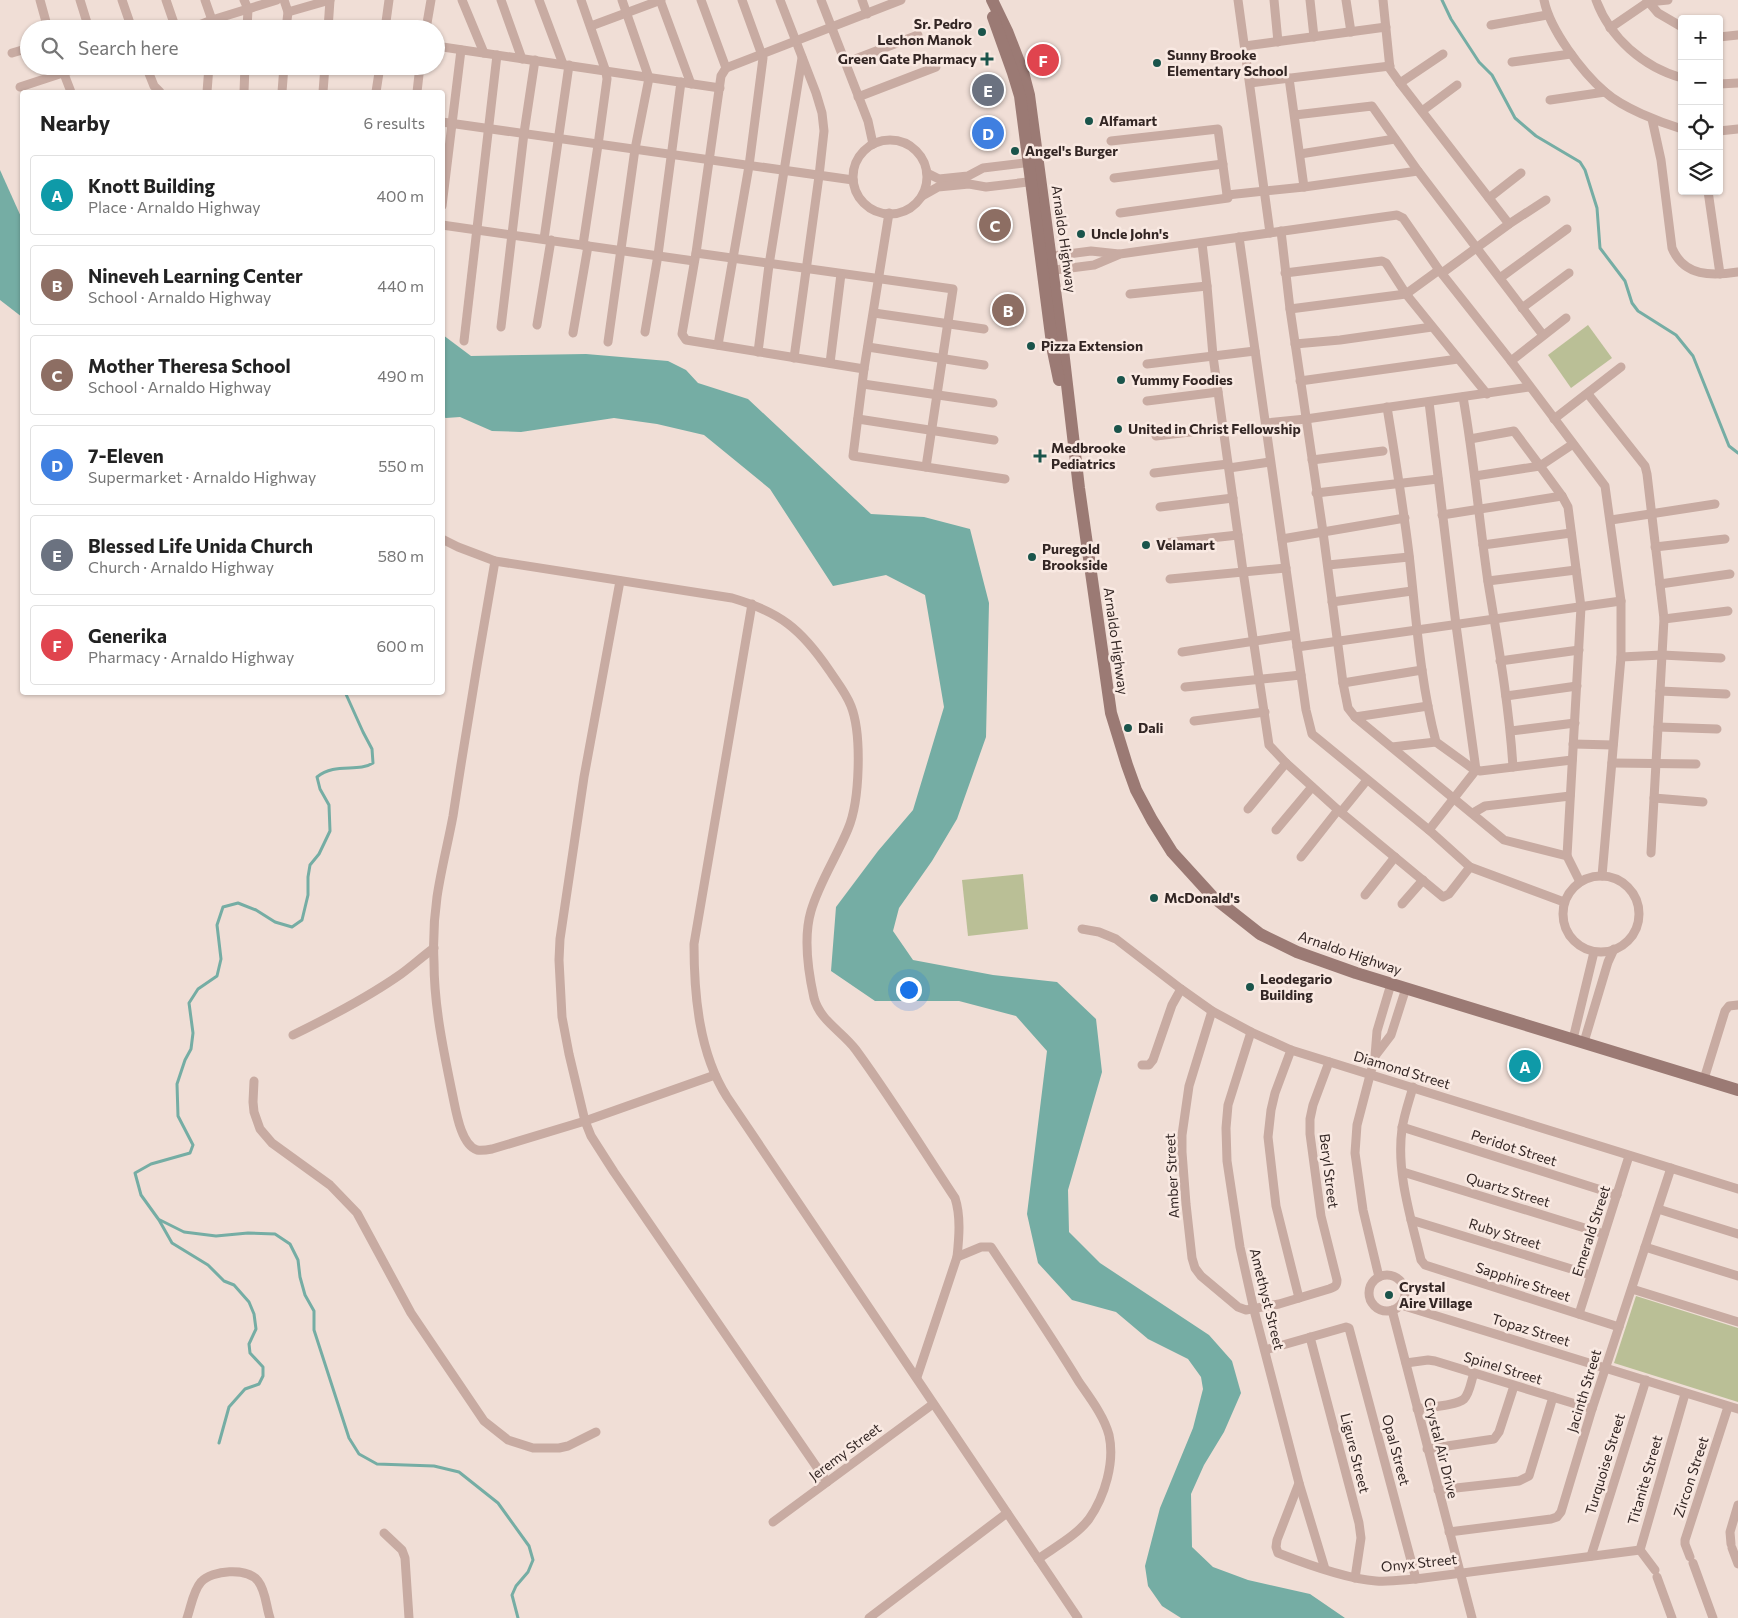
<!DOCTYPE html>
<meta charset="utf-8">
<style>
:root{--surface:#fff;--page:#f6f6f6;--text:#222;--muted:#767676;--line:#e0e0e0;--accent:#1a73e8}
body{margin:0;font-family:Commissioner,sans-serif;background:var(--page);color:var(--text)}
.controls{position:absolute;right:15px;top:15px;display:grid;overflow:hidden;border-radius:5px;box-shadow:0 1px 4px #0004}
.controls button{width:45px;height:45px;display:grid;place-items:center;padding:0;border:0;border-bottom:1px solid var(--line);background:var(--surface);color:var(--text);font:25px sans-serif}
.you{position:absolute;left:908px;top:989px;width:18px;height:18px;margin:-12px;border:4px solid #fff;border-radius:50%;background:#1a73e8;box-shadow:0 0 0 8px #1a73e833}
.badge{display:grid;place-items:center;width:32px;height:32px;border-radius:50%;background:var(--accent);color:#fff;font-size:16px;font-weight:700}
.pin{position:absolute;translate:-50% -50%;border:2px solid #fff;box-shadow:0 1px 5px #0006}
.list{margin:0;padding:0;list-style:none}
h2{display:flex;justify-content:space-between;align-items:center;height:65px;margin:0;padding:0 20px;font-size:21px}
h2 small{font-size:16px;font-weight:400;color:var(--muted)}
.list li{display:grid;grid-template-columns:32px 1fr auto;gap:15px;align-items:center;box-sizing:border-box;height:80px;margin:0 10px 10px;padding:0 10px;border:1px solid var(--line);border-radius:5px}
.list b{display:block;font-size:19px;white-space:nowrap}
.list p{margin:0;font-size:16px;white-space:nowrap;color:var(--muted)}
.list em{font-size:16px;font-style:normal;color:var(--muted)}
.icon{flex:none;width:28px;height:28px;fill:none;stroke:currentColor;stroke-width:2;stroke-linecap:round;stroke-linejoin:round}
.map{position:relative;flex:none;width:1738px;height:1618px;overflow:hidden}
.search{position:absolute;background:var(--surface);box-shadow:0 1px 4px #0004;left:20px;top:20px;width:425px;height:55px;display:flex;align-items:center;gap:12px;box-sizing:border-box;padding:0 18px;border-radius:28px;color:var(--muted);font-size:19px}
.panel{position:absolute;background:var(--surface);box-shadow:0 1px 4px #0004;left:20px;top:90px;width:425px;height:605px;border-radius:5px}
.map>svg:first-child{display:block}
.green{fill:#babf96}
.water{fill:#75ada4}
.lines{fill:none;stroke-linecap:round;stroke-linejoin:round}
.stream{stroke:#75ada4;stroke-width:3}
.minor{stroke:#c8aba2;stroke-width:9}
.secondary{stroke:#9b7a74;stroke-width:12}
.poi-dot{fill:#1a544b;stroke:#f9e9e2;stroke-width:2}
.labels{text-anchor:middle;stroke-width:5;stroke-linejoin:round;paint-order:stroke}
.poi-label{font-size:14px;font-weight:bold;fill:#332624;stroke:#f9e9e2;text-anchor:start}
.street-label{font-size:14px;fill:#332624;stroke:#f9e9e2}
</style>
<div class="map">
<svg width="1738" height="1618" viewBox="0 0 1738 1618">
<rect width="100%" height="100%" fill="#f0ded6"/>
<g class="green">
<path d="M1588 325 1612 358 1571 388 1548 355Z"/>
<path d="M1023 874 1028 929 968 936 962 880Z"/>
<path d="M1636 1296 1738 1328V1402L1614 1363Z"/>
</g>
<g class="water">
<path d="M0 170 22 219V317L0 300Z"/>
<path d="M443 335 471 356 586 354 668 361 686 370 698 383 748 399 871 514 924 517 970 529 989 603 986 737 957 819 932 861 899 908 893 931 913 960 993 975 1057 982 1096 1019 1102 1072 1068 1190 1069 1232 1100 1263 1209 1335 1232 1361 1241 1393 1224 1432 1204 1465 1191 1494 1192 1547 1213 1567 1248 1580 1310 1594 1345 1618H1181L1162 1606 1148 1586 1145 1566 1160 1508 1193 1428 1203 1389 1201 1377 1188 1359 1148 1339 1116 1312 1072 1300 1038 1263 1027 1214 1047 1051 1016 1016 959 1001H875L831 971 836 907 878 851 913 810 944 707 925 595 886 575 833 586 770 489 704 435 657 424 614 418 521 432 492 431 460 417 446 418 443 417Z"/>
</g>
<g class="lines">
<g class="stream">
<path d="M1442 0 1451 19 1479 62 1492 75 1515 118 1536 136 1580 162 1585 170 1597 208 1600 248 1625 281 1632 303 1638 311 1676 335 1693 356 1729 446 1738 453"/>
<path d="M160 1220 184 1232 216 1236 248 1233 275 1234 290 1244 298 1260 300 1277 305 1295 314 1311V1330L349 1438 359 1454 377 1464 434 1466 459 1472 498 1503 529 1546 533 1560 528 1572 516 1586 512 1595 518 1618"/>
<path d="M219 1443 229 1407 245 1389 259 1384 263 1376V1367L250 1353 249 1344 256 1329 254 1314 249 1302 234 1285 224 1281 208 1265 172 1243 159 1220 141 1195 135 1173 151 1164 190 1153 193 1145 178 1116 177 1084 185 1060 191 1049 193 1033 189 1003 198 989 217 976 221 959 217 925 223 907 238 903 256 910 275 922 292 927 302 920 308 895V877L310 865 319 854 330 831 329 805 320 789 317 777C335 762 358 773 373 763L372 749 363 732 345 692"/>
</g>
<g class="minor">
<path d="M40 0 48 29"/>
<path d="M80 0 89 29"/>
<path d="M122 0 132 29"/>
<path d="M166 0 176 29"/>
<path d="M205 0 212 20 211 29"/>
<path d="M244 0 248 9 247 29"/>
<path d="M284 0 288 12 286 29"/>
<path d="M462 0 484 53"/>
<path d="M501 0 522 59"/>
<path d="M539 0 563 64"/>
<path d="M581 0 606 72 607 79 598 145 583 245"/>
<path d="M660 0 691 84"/>
<path d="M701 0 726 68 721 76 696 253 682 334 686 340 864 369"/>
<path d="M780 0 816 93 822 113 824 131 819 176 794 358"/>
<path d="M821 0 868 121 873 144"/>
<path d="M862 0 867 14"/>
<path d="M1238 0 1270 233"/>
<path d="M1274 0 1278 42"/>
<path d="M1310 0 1314 37"/>
<path d="M1346 0 1351 32"/>
<path d="M1383 0 1390 69 1400 83 1443 54"/>
<path d="M1544 0C1550 30 1582 72 1605 92 1623 108 1659 122 1682 129"/>
<path d="M1596 0C1610 38 1643 67 1682 78"/>
<path d="M1647 0 1658 13 1682 27"/>
<path d="M288 12 330 0"/>
<path d="M1491 25 1547 15"/>
<path d="M591 26 661 0"/>
<path d="M1610 28 1648 2 1668 0"/>
<path d="M189 29 212 20 277 0"/>
<path d="M328 29 330 0"/>
<path d="M385 29 389 0"/>
<path d="M426 29 431 0"/>
<path d="M1719 37 1738 35"/>
<path d="M436 46 720 88"/>
<path d="M1245 46 1386 27"/>
<path d="M12 53 29 48"/>
<path d="M1512 62 1571 54"/>
<path d="M845 63 918 35"/>
<path d="M61 66 71 92"/>
<path d="M146 66 154 86 160 92"/>
<path d="M726 68 901 0"/>
<path d="M1289 78 1304 187"/>
<path d="M1250 83 1390 66"/>
<path d="M1400 83 1509 224 1442 273"/>
<path d="M1719 84 1738 83"/>
<path d="M20 87 84 66"/>
<path d="M207 92 209 66"/>
<path d="M244 92 245 66"/>
<path d="M282 92 284 66"/>
<path d="M323 92 325 66"/>
<path d="M376 92 380 66"/>
<path d="M417 92 420 66"/>
<path d="M858 97 936 67"/>
<path d="M1550 100 1605 92"/>
<path d="M1422 111 1457 85"/>
<path d="M1295 115 1372 106 1418 171 1543 335"/>
<path d="M1652 119 1661 160 1672 248C1684 277 1712 276 1738 272"/>
<path d="M442 122 853 180"/>
<path d="M1719 131 1738 129"/>
<circle cx="890" cy="177" r="37"/>
<path d="M1111 141 1218 129 1227 195 1304 187 1418 171"/>
<path d="M1300 154 1395 139"/>
<path d="M927 173 939 179 968 176 983 168 1032 162"/>
<path d="M1114 178 1223 164"/>
<path d="M1708 191 1720 274"/>
<path d="M922 196 938 187 969 184 986 187 1036 181"/>
<path d="M1489 198 1521 173"/>
<path d="M442 206 461 50"/>
<path d="M889 213 864 369 853 456 1005 479"/>
<path d="M1120 213 1228 198 1227 195"/>
<path d="M1509 224 1546 200"/>
<path d="M442 225 694 261"/>
<path d="M1281 231 1290 309 1323 532 1343 683 1348 708 1355 717 1504 840 1567 856 1580 882"/>
<path d="M1239 237 1306 710 1312 734 1429 830 1470 867 1564 902"/>
<path d="M544 239 569 65"/>
<path d="M1202 243 1207 286"/>
<path d="M696 253 953 289 926 467"/>
<path d="M1045 257 1091 251 1119 254"/>
<path d="M1047 271 1094 265 1120 254 1397 215 1403 218 1439 270 1511 361 1605 486 1621 601V657L1602 876"/>
<path d="M1285 273 1382 261 1386 263 1406 294 1487 394"/>
<path d="M1500 278 1567 229"/>
<path d="M1130 294 1207 286 1213 356 1243 571 1269 745 1286 763 1338 810 1443 897 1449 894 1470 867"/>
<path d="M1522 308 1569 273"/>
<path d="M1290 309 1406 294 1439 270"/>
<path d="M874 313 984 329"/>
<path d="M537 325 551 240"/>
<path d="M501 327 524 133 535 60"/>
<path d="M645 332 658 255 681 82"/>
<path d="M573 333 588 246"/>
<path d="M464 341 497 55"/>
<path d="M608 342 635 149 649 78 622 0"/>
<path d="M1295 344 1340 340 1432 327"/>
<path d="M718 345 749 166 763 58 742 0"/>
<path d="M868 347 984 365"/>
<path d="M758 352 769 265 802 58"/>
<path d="M1511 361 1566 318"/>
<path d="M830 363 841 274"/>
<path d="M1147 364 1255 351"/>
<path d="M1300 381 1458 359"/>
<path d="M863 384 993 403"/>
<path d="M1588 394 1645 466 1647 474 1664 619 1651 853"/>
<path d="M1463 397C1474 459 1479 520 1488 582 1498 643 1509 705 1513 767"/>
<path d="M1147 401 1218 392"/>
<path d="M1429 402 1456 625 1476 770 1429 830"/>
<path d="M1387 407C1395 456 1403 505 1409 554 1416 616 1420 681 1436 742L1472 768 1480 771 1572 760"/>
<path d="M858 419 994 440"/>
<path d="M1554 419 1621 367"/>
<path d="M1266 423 1306 419 1529 387"/>
<path d="M1156 436 1223 428"/>
<path d="M1470 439 1514 431 1540 466 1475 476"/>
<path d="M1312 460 1383 451"/>
<path d="M1229 468 1270 462"/>
<path d="M1154 473 1228 464"/>
<path d="M1316 493 1438 479"/>
<path d="M1160 507 1233 498"/>
<path d="M1442 515 1562 496"/>
<path d="M1611 520 1715 504"/>
<path d="M442 539 458 547 495 561 732 598C780 612 801 629 829 670 837 682 846 693 851 706 862 734 860 801 848 829 837 856 819 883 811 911 803 938 808 971 814 998 820 1021 843 1032 856 1050 891 1098 922 1148 955 1198 961 1216 959 1238 957 1257L917 1377"/>
<path d="M1282 539 1405 518"/>
<path d="M1165 543 1238 535"/>
<path d="M1483 545 1571 533"/>
<path d="M1655 547 1725 539"/>
<path d="M495 561C480 646 466 731 453 816 448 843 441 870 437 897 434 918 433 941 434 962 434 1007 444 1053 453 1097 456 1111 461 1145 477 1150 482 1151 487 1150 492 1149L585 1121 715 1075"/>
<path d="M1328 565 1409 557"/>
<path d="M1170 579 1286 568"/>
<path d="M620 581 584 777 560 939 559 960 562 1017 569 1054 585 1121 591 1136 614 1172 827 1482"/>
<path d="M1488 581 1576 570"/>
<path d="M1660 584 1730 574"/>
<path d="M1332 602 1412 591"/>
<path d="M752 604 694 944C694 995 699 1053 727 1097L1078 1618"/>
<path d="M1664 619 1728 611"/>
<path d="M1297 647 1621 601"/>
<path d="M1182 652 1295 635"/>
<path d="M1621 657 1662 655 1721 658"/>
<path d="M1500 661 1579 650"/>
<path d="M1343 683 1422 670"/>
<path d="M1185 687 1301 675"/>
<path d="M1660 691 1726 694"/>
<path d="M1506 696 1577 686"/>
<path d="M1355 717 1428 706"/>
<path d="M1194 721 1265 712"/>
<path d="M1658 727 1717 729"/>
<path d="M1511 731 1575 723"/>
<path d="M1573 744 1613 745"/>
<path d="M1392 747 1436 742"/>
<path d="M1612 763 1696 764"/>
<path d="M1654 798 1703 802"/>
<path d="M1248 809 1286 763"/>
<path d="M1341 812 1367 780"/>
<path d="M1473 813 1485 806 1570 796"/>
<path d="M1276 830 1312 787"/>
<path d="M1567 856 1581 607 1568 507 1562 496 1540 466 1573 444"/>
<path d="M1301 857 1338 810"/>
<circle cx="1601" cy="914" r="38"/>
<path d="M1365 895 1395 857"/>
<path d="M1402 904 1423 880"/>
<path d="M1082 929 1099 932 1116 939 1181 989 1212 1011 1251 1032 1291 1050 1738 1189"/>
<path d="M1212 1011 1189 1086 1182 1135V1152L1186 1204 1192 1258 1195 1268 1201 1276 1238 1307 1246 1310 1279 1304 1329 1289C1335 1287 1337 1286 1337 1280L1321 1216 1310 1134V1119L1313 1105 1329 1062"/>
<path d="M1251 1032 1228 1105 1226 1128 1227 1161 1240 1247 1254 1310 1299 1483 1325 1569"/>
<path d="M293 1035C330 1017 367 998 401 974 412 966 423 956 434 948"/>
<path d="M1573 1039 1594 952"/>
<path d="M1584 1042 1608 962 1614 949"/>
<path d="M1291 1050 1275 1093 1271 1110 1268 1137 1276 1206 1299 1298"/>
<path d="M1375 1056 1391 1035 1406 988"/>
<path d="M1142 1065H1149L1153 1060 1172 1005 1181 989"/>
<path d="M1704 1079 1725 1011 1729 1006 1738 1005"/>
<path d="M254 1081 253 1102 254 1112 260 1129 272 1143 330 1185 357 1213 411 1313 484 1421 508 1440 533 1448H559L568 1446 596 1432"/>
<path d="M1413 1087C1409 1101 1404 1115 1402 1129 1396 1172 1411 1218 1421 1260L1425 1265 1619 1327"/>
<path d="M1402 1127 1617 1195"/>
<path d="M1403 1172 1604 1234"/>
<path d="M1658 1209 1738 1234"/>
<path d="M1411 1220 1591 1275"/>
<path d="M1645 1247 1738 1276"/>
<path d="M957 1257 981 1247H991C1021 1292 1051 1336 1079 1382 1090 1398 1104 1416 1109 1435 1115 1462 1105 1496 1089 1519 1077 1535 1055 1547 1038 1559"/>
<circle cx="1387" cy="1293" r="18"/>
<path d="M1379 1277 1363 1210 1355 1153 1357 1125 1375 1056 1377 1031 1391 984"/>
<path d="M1632 1289 1738 1322"/>
<path d="M1401 1305 1738 1409"/>
<path d="M1392 1310 1472 1618"/>
<path d="M1579 1314 1629 1156"/>
<path d="M1310 1337 1359 1523 1361 1538 1355 1578"/>
<path d="M1265 1350 1346 1327 1349 1328 1416 1579"/>
<path d="M1406 1363 1428 1360 1435 1361 1592 1409"/>
<path d="M1417 1409C1428 1407 1456 1406 1464 1399 1470 1393 1471 1381 1474 1373"/>
<path d="M1427 1449 1494 1439 1499 1432 1514 1386"/>
<path d="M1299 1483 1277 1540 1276 1547 1278 1553C1306 1564 1347 1579 1376 1581 1389 1582 1403 1580 1416 1579L1640 1550"/>
<path d="M1438 1490 1519 1481 1529 1476 1553 1397"/>
<path d="M773 1522 933 1404"/>
<path d="M1449 1532 1551 1519 1557 1517 1561 1512 1592 1409 1671 1168"/>
<path d="M384 1533 402 1550 405 1558 409 1618"/>
<path d="M1731 1544 1730 1532 1738 1505"/>
<path d="M1732 1548 1738 1564"/>
<path d="M1591 1556 1646 1380"/>
<path d="M1690 1557 1685 1544V1540L1728 1407"/>
<path d="M1693 1563 1713 1618"/>
<path d="M1655 1570 1640 1550 1685 1394"/>
<path d="M1657 1577 1672 1618"/>
<path d="M187 1618C191 1607 193 1591 201 1582 212 1570 247 1567 258 1581 266 1591 266 1607 270 1618"/>
<path d="M869 1618 1007 1513"/>
</g>
<g class="secondary">
<path d="M992 0 1007 31 1023 72 1029 95 1063 350 1079 488 1111 713 1127 765 1136 790 1152 820 1172 852 1213 897 1260 934 1297 952 1356 973 1738 1090"/>
<path d="M993 17 1013 73 1020 96 1053 351 1059 380"/>
</g>
</g>
<g class="poi-dot">
<circle cx="982" cy="32" r="5"/>
<path d="M984.5 51.5h5v5h5v5h-5v5h-5v-5h-5v-5h5z"/>
<circle cx="1157" cy="63" r="5"/>
<circle cx="1089" cy="121" r="5"/>
<circle cx="1015" cy="151" r="5"/>
<circle cx="1081" cy="234" r="5"/>
<circle cx="1031" cy="346" r="5"/>
<circle cx="1121" cy="380" r="5"/>
<circle cx="1118" cy="429" r="5"/>
<path d="M1037.5 448.5h5v5h5v5h-5v5h-5v-5h-5v-5h5z"/>
<circle cx="1146" cy="545" r="5"/>
<circle cx="1032" cy="557" r="5"/>
<circle cx="1128" cy="728" r="5"/>
<circle cx="1154" cy="898" r="5"/>
<circle cx="1250" cy="987" r="5"/>
<circle cx="1389" cy="1295" r="5"/>
</g>
<g class="labels">
<g class="poi-label">
<text x="972" y="29" text-anchor="end">Sr. Pedro<tspan x="972" dy="16">Lechon Manok</tspan></text>
<text x="1167" y="60">Sunny Brooke<tspan x="1167" dy="16">Elementary School</tspan></text>
<text x="977" y="64" text-anchor="end">Green Gate Pharmacy</text>
<text x="1099" y="126">Alfamart</text>
<text x="1025" y="156">Angel's Burger</text>
<text x="1091" y="239">Uncle John's</text>
<text x="1041" y="351">Pizza Extension</text>
<text x="1131" y="385">Yummy Foodies</text>
<text x="1128" y="434">United in Christ Fellowship</text>
<text x="1051" y="453">Medbrooke<tspan x="1051" dy="16">Pediatrics</tspan></text>
<text x="1156" y="550">Velamart</text>
<text x="1042" y="554">Puregold<tspan x="1042" dy="16">Brookside</tspan></text>
<text x="1138" y="733">Dali</text>
<text x="1164" y="903">McDonald's</text>
<text x="1260" y="984">Leodegario<tspan x="1260" dy="16">Building</tspan></text>
<text x="1399" y="1292">Crystal<tspan x="1399" dy="16">Aire Village</tspan></text>
</g>
<g class="street-label">
<text transform="translate(1064 239) rotate(82)" y="5">Arnaldo Highway</text>
<text transform="translate(1116 641) rotate(82)" y="5">Arnaldo Highway</text>
<text transform="translate(1350 953) rotate(19)" y="5">Arnaldo Highway</text>
<text transform="translate(1402 1070) rotate(17)" y="5">Diamond Street</text>
<text transform="translate(1514 1148) rotate(18)" y="5">Peridot Street</text>
<text transform="translate(1329 1171) rotate(83)" y="5">Beryl Street</text>
<text transform="translate(1172 1176) rotate(-93)" y="5">Amber Street</text>
<text transform="translate(1508 1190) rotate(17)" y="5">Quartz Street</text>
<text transform="translate(1591 1231) rotate(-72)" y="5">Emerald Street</text>
<text transform="translate(1505 1234) rotate(17)" y="5">Ruby Street</text>
<text transform="translate(1523 1282) rotate(18)" y="5">Sapphire Street</text>
<text transform="translate(1267 1299) rotate(76)" y="5">Amethyst Street</text>
<text transform="translate(1531 1330) rotate(17)" y="5">Topaz Street</text>
<text transform="translate(1503 1368) rotate(17)" y="5">Spinel Street</text>
<text transform="translate(1584 1391) rotate(-73)" y="5">Jacinth Street</text>
<text transform="translate(1441 1448) rotate(76)" y="5">Crystal Air Drive</text>
<text transform="translate(1396 1450) rotate(75)" y="5">Opal Street</text>
<text transform="translate(845 1452) rotate(-37)" y="5">Jeremy Street</text>
<text transform="translate(1355 1453) rotate(76)" y="5">Ligure Street</text>
<text transform="translate(1605 1464) rotate(-73)" y="5">Turquoise Street</text>
<text transform="translate(1691 1477) rotate(-72)" y="5">Zircon Street</text>
<text transform="translate(1645 1480) rotate(-74)" y="5">Titanite Street</text>
<text transform="translate(1419 1563) rotate(-6)" y="5">Onyx Street</text>
</g>
</g>
</svg>
<div class="controls">
<button>+</button>
<button>−</button>
<button><svg class="icon" aria-label="locate" viewBox="0 0 24 24"><circle cx="12" cy="12" r="6"/><path d="M12 2v4M12 18v4M2 12h4M18 12h4"/></svg></button>
<button><svg class="icon" aria-label="layers" viewBox="0 0 24 24"><path d="M12 4l9 5-9 5-9-5zM3 14l9 5 9-5"/></svg></button>
</div>
<div class="you"></div>
<div class="pin badge" style="left:1525px;top:1066px;background:#0f9aa8">A</div>
<div class="pin badge" style="left:1008px;top:310px;background:#8d6e63">B</div>
<div class="pin badge" style="left:995px;top:225px;background:#8d6e63">C</div>
<div class="pin badge" style="left:988px;top:133px;background:#3f7fe0">D</div>
<div class="pin badge" style="left:988px;top:90px;background:#6b7280">E</div>
<div class="pin badge" style="left:1043px;top:60px;background:#e0444e">F</div>
<div class="search"><svg class="icon" aria-label="search" viewBox="0 0 24 24"><circle cx="10" cy="10" r="6"/><path d="M15 15l6 6"/></svg>Search here</div>
<section class="panel">
<h2>Nearby<small>6 results</small></h2>
<ul class="list">
<li><span class="badge" style="background:#0f9aa8">A</span><div><b>Knott Building</b><p>Place · Arnaldo Highway</p></div><em>400 m</em></li>
<li><span class="badge" style="background:#8d6e63">B</span><div><b>Nineveh Learning Center</b><p>School · Arnaldo Highway</p></div><em>440 m</em></li>
<li><span class="badge" style="background:#8d6e63">C</span><div><b>Mother Theresa School</b><p>School · Arnaldo Highway</p></div><em>490 m</em></li>
<li><span class="badge" style="background:#3f7fe0">D</span><div><b>7-Eleven</b><p>Supermarket · Arnaldo Highway</p></div><em>550 m</em></li>
<li><span class="badge" style="background:#6b7280">E</span><div><b>Blessed Life Unida Church</b><p>Church · Arnaldo Highway</p></div><em>580 m</em></li>
<li><span class="badge" style="background:#e0444e">F</span><div><b>Generika</b><p>Pharmacy · Arnaldo Highway</p></div><em>600 m</em></li>
</ul>
</section>
</div>
